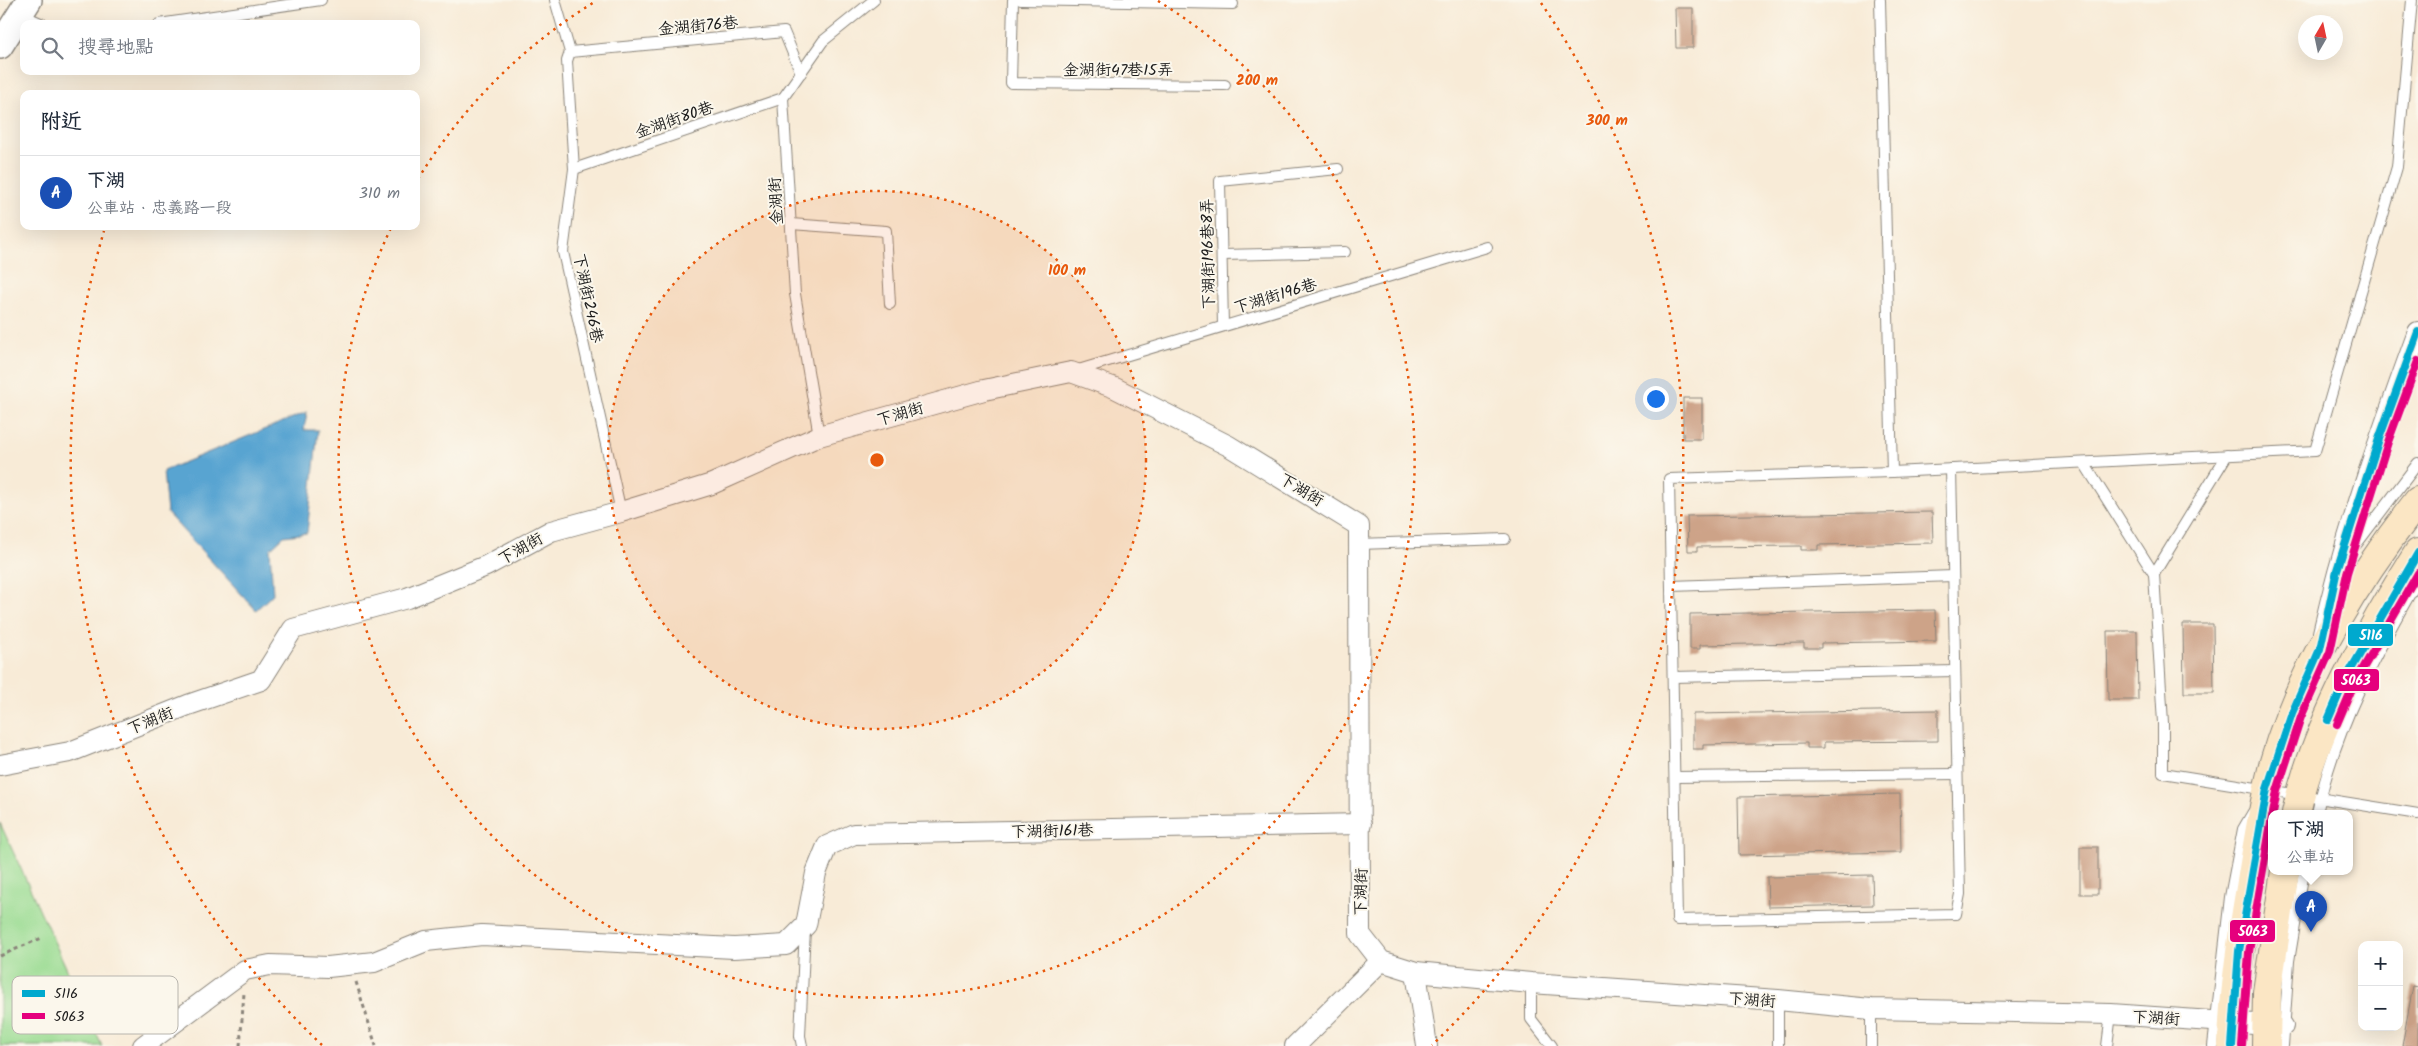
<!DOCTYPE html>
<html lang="zh-TW">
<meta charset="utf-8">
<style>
:root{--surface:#fff;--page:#f2f2f3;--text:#1f2937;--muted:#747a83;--line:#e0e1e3;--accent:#c8321e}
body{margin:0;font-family:Kalam,"LXGW WenKai TC",sans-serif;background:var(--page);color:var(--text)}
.controls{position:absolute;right:15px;bottom:15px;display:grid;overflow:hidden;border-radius:10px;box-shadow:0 5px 20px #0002}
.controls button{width:45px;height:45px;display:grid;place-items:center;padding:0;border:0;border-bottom:1px solid var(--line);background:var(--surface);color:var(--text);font:25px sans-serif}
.compass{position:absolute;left:2298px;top:15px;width:45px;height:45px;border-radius:50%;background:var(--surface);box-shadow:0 5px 20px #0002;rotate:9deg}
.you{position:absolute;left:1655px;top:398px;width:18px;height:18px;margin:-12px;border:4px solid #fff;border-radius:50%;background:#1a73e8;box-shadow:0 0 0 8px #1a73e833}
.badge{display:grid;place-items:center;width:32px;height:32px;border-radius:50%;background:var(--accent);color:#fff;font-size:16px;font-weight:700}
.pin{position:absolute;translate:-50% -41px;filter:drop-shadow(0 1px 2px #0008)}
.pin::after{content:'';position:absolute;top:26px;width:18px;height:15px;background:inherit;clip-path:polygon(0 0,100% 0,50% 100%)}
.popup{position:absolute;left:2268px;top:810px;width:85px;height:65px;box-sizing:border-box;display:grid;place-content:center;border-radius:10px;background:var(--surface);filter:drop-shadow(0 1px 4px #0005);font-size:16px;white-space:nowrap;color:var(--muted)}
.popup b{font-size:19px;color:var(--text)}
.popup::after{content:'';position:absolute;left:50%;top:100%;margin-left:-10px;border:10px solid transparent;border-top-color:var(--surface)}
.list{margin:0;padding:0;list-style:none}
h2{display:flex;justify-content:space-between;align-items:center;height:65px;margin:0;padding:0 20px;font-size:21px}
h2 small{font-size:16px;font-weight:400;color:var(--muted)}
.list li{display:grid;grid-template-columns:32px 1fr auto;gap:15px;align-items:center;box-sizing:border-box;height:75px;padding:0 20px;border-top:1px solid var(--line)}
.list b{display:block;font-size:19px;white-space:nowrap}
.list p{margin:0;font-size:16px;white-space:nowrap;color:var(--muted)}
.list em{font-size:16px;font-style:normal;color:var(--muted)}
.icon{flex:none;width:28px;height:28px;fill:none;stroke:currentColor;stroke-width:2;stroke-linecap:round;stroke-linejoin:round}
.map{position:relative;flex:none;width:2418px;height:1046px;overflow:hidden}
.search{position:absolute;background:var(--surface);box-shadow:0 5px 20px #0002;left:20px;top:20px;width:400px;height:55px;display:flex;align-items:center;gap:12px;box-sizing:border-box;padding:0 18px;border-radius:10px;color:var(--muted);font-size:19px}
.panel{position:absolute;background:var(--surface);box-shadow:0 5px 20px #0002;left:20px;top:90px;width:400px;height:140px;border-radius:10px}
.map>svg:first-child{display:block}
.green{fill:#9adb92;stroke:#5b7c57}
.water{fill:#59a4d1;stroke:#3a6076}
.building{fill:#cda388}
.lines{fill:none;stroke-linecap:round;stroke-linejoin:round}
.service-casing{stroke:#8a847a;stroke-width:12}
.minor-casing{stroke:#8a847a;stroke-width:22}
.tertiary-casing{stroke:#8a847a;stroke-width:28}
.secondary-casing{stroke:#8a847a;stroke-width:30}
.path{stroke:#8a847a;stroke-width:3;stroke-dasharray:4 4;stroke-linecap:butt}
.service{stroke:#fff;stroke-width:10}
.minor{stroke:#fff;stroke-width:20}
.tertiary{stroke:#fff;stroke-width:25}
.secondary{stroke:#fbe6c4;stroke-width:28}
.bus-1-casing{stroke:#fbf7ec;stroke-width:11}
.bus-2-casing{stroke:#fbf7ec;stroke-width:11}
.bus-1{stroke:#00a9ce;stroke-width:8}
.bus-2{stroke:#e5007d;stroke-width:8}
.ring{fill:none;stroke:#e8590c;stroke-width:2.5;stroke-dasharray:2.5 5}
.labels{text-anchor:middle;stroke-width:4;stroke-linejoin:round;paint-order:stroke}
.street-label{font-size:16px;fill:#1c1c1c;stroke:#fbf7ec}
.key{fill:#fbf7ec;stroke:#b8b5ae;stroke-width:1}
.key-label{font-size:14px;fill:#1c1c1c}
.centre{fill:#e8590c;stroke:#fbf7ec;stroke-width:2.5}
.ring-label{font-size:15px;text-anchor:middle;font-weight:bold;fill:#e8590c;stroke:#fbf7ec;stroke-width:4;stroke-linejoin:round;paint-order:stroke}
.line-badge{stroke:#fbf7ec;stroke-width:2}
.badge-label{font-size:14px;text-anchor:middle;font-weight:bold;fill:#fff}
</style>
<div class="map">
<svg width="2418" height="1046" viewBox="0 0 2418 1046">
<rect width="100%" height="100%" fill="#fbf7ec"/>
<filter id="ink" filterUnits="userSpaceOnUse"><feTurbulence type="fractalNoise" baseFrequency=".02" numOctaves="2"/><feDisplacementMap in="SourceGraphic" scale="10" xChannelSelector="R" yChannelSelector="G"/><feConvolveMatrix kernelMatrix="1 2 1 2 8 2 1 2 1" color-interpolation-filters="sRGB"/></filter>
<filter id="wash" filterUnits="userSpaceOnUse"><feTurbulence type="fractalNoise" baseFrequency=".0096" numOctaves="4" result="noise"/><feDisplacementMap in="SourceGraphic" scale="20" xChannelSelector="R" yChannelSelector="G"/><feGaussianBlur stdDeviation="1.12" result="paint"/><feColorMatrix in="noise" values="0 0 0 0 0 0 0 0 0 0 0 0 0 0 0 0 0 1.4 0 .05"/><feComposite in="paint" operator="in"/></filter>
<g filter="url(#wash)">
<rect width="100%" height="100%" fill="#f8ebd7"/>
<path class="green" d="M0 823 102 1046H0Z"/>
<path class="water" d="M307 412 304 430H318L307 533 284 536 270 549 273 594 256 610 167 513 163 471Z"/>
<g id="blocks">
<g class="building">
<path d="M1675 8H1693V48H1676Z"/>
<rect x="1683" y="398" width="19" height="41"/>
<path d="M1932 512 1933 543 1818 545V550H1801V546L1697 547V551H1688L1687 516Z"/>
<path d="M1935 610 1936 641 1821 643V648H1804V643L1700 645V649H1690V614Z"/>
<path d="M2183 624H2213L2214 693H2184Z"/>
<path d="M2107 631H2137L2138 700H2108Z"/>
<path d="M1938 710V741L1824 742V748H1807V743L1703 745V749H1693V714Z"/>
<path d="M1900 794 1901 852 1739 855 1738 797Z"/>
<rect x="2080" y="847" width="18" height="47"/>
<path d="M1872 875 1873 905 1768 907 1767 877Z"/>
<path d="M2413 986 2418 987V1046H2402Z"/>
</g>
</g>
</g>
<g filter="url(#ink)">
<use href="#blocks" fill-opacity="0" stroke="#8a847a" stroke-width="1"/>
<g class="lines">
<defs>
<g id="service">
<path d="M555 0 570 52 567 61 574 169 563 252 621 512"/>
<path d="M1013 0 1011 83 1225 85"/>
<path d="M1021 0 1233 4"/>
<path d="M1880 0 1892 472 2315 451 2397 167 2412 0"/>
<path d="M20 14 43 24"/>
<path d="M159 24 321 0"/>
<path d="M570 52 784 32 801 73"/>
<path d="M574 169 783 98"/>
<path d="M791 224 886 231 890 304"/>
<path d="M1222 255 1345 252"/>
<path d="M1223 326 1220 181 1338 169"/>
<path d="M1075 371 1487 247"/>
<path d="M819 436 795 294 783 98 823 41 874 0"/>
<path d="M2084 463 2154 574 2163 723V773L2418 814"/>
<path d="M1892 472 1669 479 1677 920 1956 914 1960 894 1951 469"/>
<path d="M1359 544 1505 539"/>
<path d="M2349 554 2418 463"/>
<path d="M2154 574 2227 455"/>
<path d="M1671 586 1953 576"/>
<path d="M1673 677 1955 671"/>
<path d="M1676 777 1957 774"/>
<path d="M2317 813C2335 729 2375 654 2418 580"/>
<path d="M1531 983V1019L1552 1046"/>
<path d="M1871 1009V1046"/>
<path d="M802 1046 800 1036 805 928"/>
<path d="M1778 1046V1000"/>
<path d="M2107 1046 2111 1014"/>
<path d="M2213 1046 2230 897 2243 829 2253 812"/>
<path d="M2283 1046 2289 961 2304 871"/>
</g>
<g id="minor">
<path d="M2323 633C2346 530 2382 431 2418 332"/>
<path d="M0 765 70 752 188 705 261 680 293 629 407 598 486 566 551 531 621 512 712 484 819 436 984 390 1071 372 1115 388 1229 446 1359 526 1360 934 1381 961 1416 972 1531 983 1778 1000 1871 1009 2111 1014 2283 1026"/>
<path d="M1416 972 1427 1046"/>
<path d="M143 1046 245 970 270 965 328 967 374 962 426 941 482 935 734 948 786 945 806 925 816 873 827 846 854 834 1361 824"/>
<path d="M1295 1046 1381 961"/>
</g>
<path id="tertiary" d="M0 46 29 0"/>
<g id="secondary">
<path d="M2296 813C2314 729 2371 626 2418 553"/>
<path d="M2232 1046C2233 993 2241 940 2250 888 2257 846 2263 803 2274 762 2300 670 2360 575 2418 501"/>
<path d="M2266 1046 2267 992 2285 871"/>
</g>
</defs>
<use href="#service" class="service-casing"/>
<use href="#minor" class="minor-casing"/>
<use href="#tertiary" class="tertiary-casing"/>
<use href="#secondary" class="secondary-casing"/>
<g class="path">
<path d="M0 956 44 937"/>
<path d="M356 982 376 1046"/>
<path d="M240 1046 244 993"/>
</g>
<use href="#service" class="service"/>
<use href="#minor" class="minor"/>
<use href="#tertiary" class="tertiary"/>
<use href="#secondary" class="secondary"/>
<defs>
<g id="bus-1">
<path d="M2328 720 2345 680 2418 553"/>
<path d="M2232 1046 2239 951 2267 789 2292 713 2320 649 2337 570 2379 439 2418 332"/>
</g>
<g id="bus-2">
<path d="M2337 724 2354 684 2418 573"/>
<path d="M2273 813 2277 791 2301 717 2330 652 2347 573 2388 442 2418 361"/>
<path d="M2242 1046 2249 952 2272 817"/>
</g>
</defs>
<use href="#bus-1" class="bus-1-casing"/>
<use href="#bus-2" class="bus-2-casing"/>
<use href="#bus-1" class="bus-1"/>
<use href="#bus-2" class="bus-2"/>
</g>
</g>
<circle cx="877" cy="460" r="269" fill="#e8590c" fill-opacity=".12"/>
<g class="ring">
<circle cx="877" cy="460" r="269"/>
<path d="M418 179A538 538 0 0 1 596 1M1158 1A538 538 0 1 1 391 228"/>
<path d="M322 1045A806 806 0 0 1 104 231M1541 3A806 806 0 0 1 1432 1045"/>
</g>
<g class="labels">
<g class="street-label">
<text transform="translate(698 25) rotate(-5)" y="6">金湖街76巷</text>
<text x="1118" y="75">金湖街47巷15弄</text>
<text transform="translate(674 119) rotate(-19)" y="6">金湖街80巷</text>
<text transform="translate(775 201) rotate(-93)" y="6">金湖街</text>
<text transform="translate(1207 254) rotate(-91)" y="6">下湖街196巷8弄</text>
<text transform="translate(1275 295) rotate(-17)" y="6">下湖街196巷</text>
<text transform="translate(589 298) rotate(78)" y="6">下湖街246巷</text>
<text transform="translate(900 413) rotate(-16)" y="6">下湖街</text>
<text transform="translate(1302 489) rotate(31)" y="6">下湖街</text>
<text transform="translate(520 548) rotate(-29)" y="6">下湖街</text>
<text transform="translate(150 720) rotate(-22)" y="6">下湖街</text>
<text transform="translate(1052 830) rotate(-1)" y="6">下湖街161巷</text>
<text transform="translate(1360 892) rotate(-89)" y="6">下湖街</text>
<text transform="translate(1752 999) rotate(4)" y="6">下湖街</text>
<text transform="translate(2156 1017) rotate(3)" y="6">下湖街</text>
</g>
</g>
<rect x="12" y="976" width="166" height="58" rx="8" class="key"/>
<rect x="22" y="990" width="23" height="7" fill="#00a9ce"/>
<rect x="22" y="1013" width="23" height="6" fill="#e5007d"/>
<g class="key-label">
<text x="54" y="998">5116</text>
<text x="54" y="1021">5063</text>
</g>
<circle cx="877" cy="460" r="8" class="centre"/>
<g class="ring-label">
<text x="1257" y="85">200 m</text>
<text x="1607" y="125">300 m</text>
<text x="1067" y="275">100 m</text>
</g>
<g class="line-badge">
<rect x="2347" y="623" width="47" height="24" rx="5" fill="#00a9ce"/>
<rect x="2333" y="668" width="47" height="24" rx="5" fill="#e5007d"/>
<rect x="2229" y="919" width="47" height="24" rx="5" fill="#e5007d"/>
</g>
<g class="badge-label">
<text x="2371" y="640">5116</text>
<text x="2356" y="685">5063</text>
<text x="2253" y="936">5063</text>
</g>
</svg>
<div class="controls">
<button>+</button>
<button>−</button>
</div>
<svg class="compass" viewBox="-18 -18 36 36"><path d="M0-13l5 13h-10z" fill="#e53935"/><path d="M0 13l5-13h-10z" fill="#747a83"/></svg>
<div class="you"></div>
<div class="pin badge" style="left:2311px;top:932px;background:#1a4fb4">A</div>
<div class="popup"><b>下湖</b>公車站</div>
<div class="search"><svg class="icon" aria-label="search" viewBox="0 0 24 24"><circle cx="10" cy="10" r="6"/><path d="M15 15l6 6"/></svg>搜尋地點</div>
<section class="panel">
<h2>附近<small></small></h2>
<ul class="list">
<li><span class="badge" style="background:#1a4fb4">A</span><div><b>下湖</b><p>公車站 · 忠義路一段</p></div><em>310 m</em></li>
</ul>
</section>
</div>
